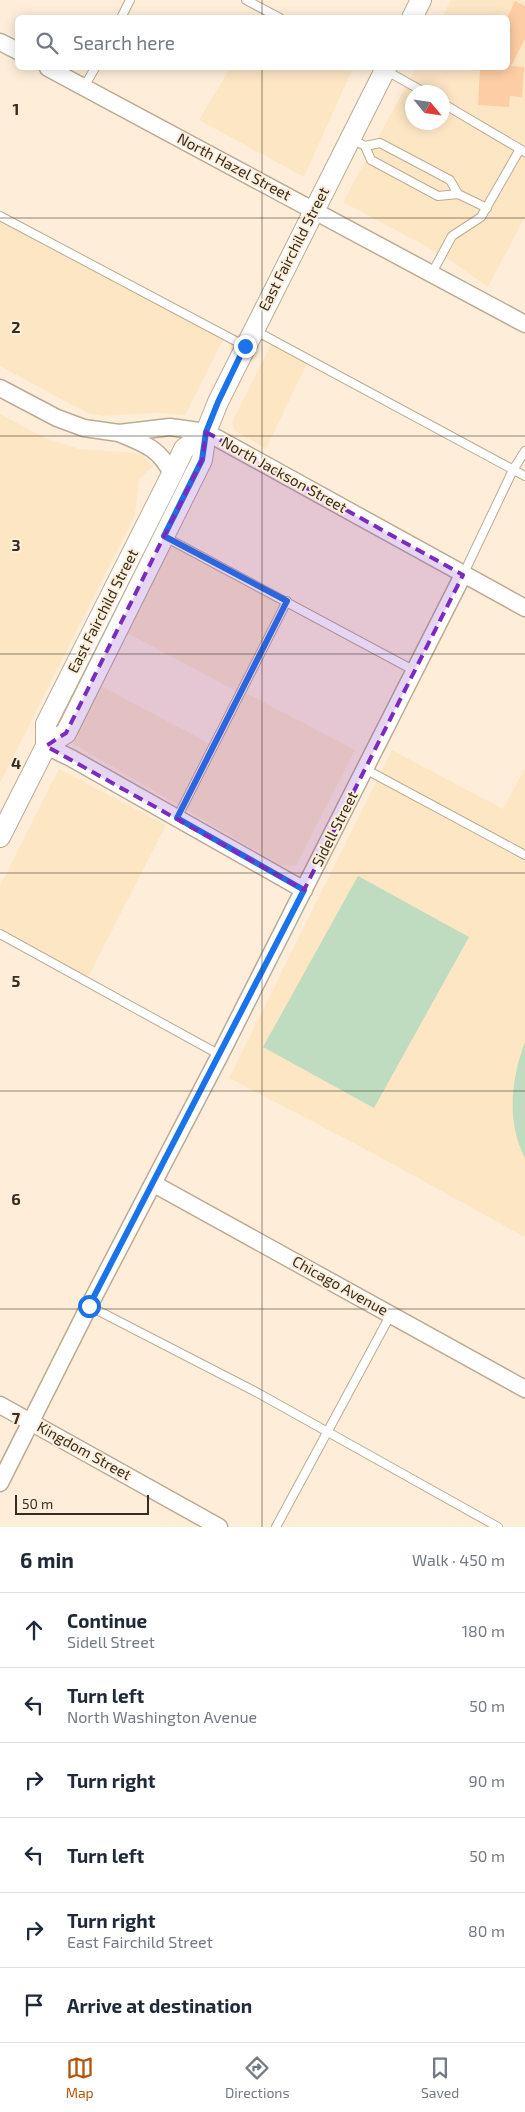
<!DOCTYPE html>
<meta charset="utf-8">
<style>
:root{--surface:#fff;--page:#f6f6f7;--text:#1f2937;--muted:#747a83;--line:#e0e1e3;--accent:#b45309}
body{margin:0;font-family:"Exo 2",sans-serif;background:var(--page);color:var(--text)}
.compass{position:absolute;left:405px;top:85px;width:45px;height:45px;border-radius:50%;background:var(--surface);box-shadow:0 2px 12px #0003;rotate:119deg}
.scale{position:absolute;left:15px;bottom:12px;width:134px;box-sizing:border-box;padding-left:5px;border:2px solid #342d22;border-top:0;font-size:14px;line-height:18px;white-space:nowrap;color:#342d22;-webkit-text-stroke:4px #feeed9;paint-order:stroke}
.stop{position:absolute;width:15px;height:15px;margin:-11px;border:4px solid #1a73e8;border-radius:50%;background:#fff}
.stop.end{background:#1a73e8;border-color:#fff;box-shadow:0 1px 5px #0008}
.list{margin:0;padding:0;list-style:none}
h2{display:flex;justify-content:space-between;align-items:center;height:65px;margin:0;padding:0 20px;font-size:21px}
h2 small{font-size:16px;font-weight:400;color:var(--muted)}
.list li{display:grid;grid-template-columns:32px 1fr auto;gap:15px;align-items:center;box-sizing:border-box;height:75px;padding:0 20px;border-top:1px solid var(--line)}
.list b{display:block;font-size:19px;white-space:nowrap}
.list p{margin:0;font-size:16px;white-space:nowrap;color:var(--muted)}
.list em{font-size:16px;font-style:normal;color:var(--muted)}
.icon{flex:none;width:28px;height:28px;fill:none;stroke:currentColor;stroke-width:2;stroke-linecap:round;stroke-linejoin:round}
.map{position:relative;flex:none;width:525px;height:1527px;overflow:hidden}
.search{position:absolute;background:var(--surface);box-shadow:0 2px 12px #0003;left:15px;right:15px;top:15px;height:55px;display:flex;align-items:center;gap:12px;box-sizing:border-box;padding:0 18px;border-radius:8px;color:var(--muted);font-size:19px}
.sheet{height:515px;background:var(--surface)}
nav{display:flex;justify-content:space-around;align-items:center;box-sizing:border-box;height:70px;border-top:1px solid var(--line);background:var(--surface);font-size:14px;color:var(--muted)}
nav a{display:grid;justify-items:center;gap:2px}
nav .on{color:var(--accent)}
.map>svg:first-child{display:block}
.built{fill:#fde6c4;fill-rule:evenodd}
.green{fill:#bfdcc0}
.building{fill:#fdcda5}
.lines{fill:none;stroke-linecap:round;stroke-linejoin:round}
.service-casing{stroke:#bdab91;stroke-width:10}
.minor-casing{stroke:#bdab91;stroke-width:19}
.tertiary-casing{stroke:#bdab91;stroke-width:22}
.service{stroke:#fff;stroke-width:8}
.minor{stroke:#fff;stroke-width:16}
.tertiary{stroke:#fff;stroke-width:20}
.route{stroke:#1a73e8;stroke-width:6}
.marked{fill:#7b2cbf;fill-opacity:0.2;stroke:#7b2cbf;stroke-width:4;stroke-dasharray:10 6;stroke-linejoin:round}
.grid{fill:none;stroke:#342d22;stroke-width:1;stroke-opacity:0.55}
.labels{text-anchor:middle;stroke-width:4;stroke-linejoin:round;paint-order:stroke}
.street-label{font-size:15px;fill:#342d22;stroke:#feeed9}
.grid-label{font-size:16px;text-anchor:middle;font-weight:bold;fill:#342d22;stroke:#feeed9;stroke-width:4;stroke-linejoin:round;paint-order:stroke}
</style>
<div class="map">
<svg width="525" height="1527" viewBox="0 0 525 1527">
<rect width="100%" height="100%" fill="#feeed9"/>
<g class="built">
<path d="M451 0H521L525 2V217L488 287 442 255 343 202 416 68H508V18L442 17ZM412 92H442V122H412Z"/>
<path d="M230 68H353L304 177 199 120Z"/>
<path d="M0 216 225 336 185 415 157 413 104 416 89 414 0 366Z"/>
<path d="M273 341 309 359 266 449 235 431 232 422Z"/>
<path d="M0 414 45 438 79 449 126 452 142 455 153 466 139 480 135 515 0 783Z"/>
<path d="M173 541 287 601 242 691 355 750 296 866 281 865 72 743 101 686 214 746 240 693 127 633Z"/>
<path d="M392 750 503 809 525 768V1237L365 1149 229 1078Z"/>
<path d="M59 769 166 825 86 981 0 934V886Z"/>
</g>
<g class="green">
<path d="M358 876 469 937 374 1108 263 1047Z"/>
<path d="M525 1042V1158C506 1121 511 1080 525 1042Z"/>
</g>
<path class="building" d="M515 1 525 6V39L511 66 524 67 522 97 510 96 509 107 478 105 480 69 508 68 507 18Z"/>
<g class="lines">
<defs>
<g id="service">
<path d="M246 0 280 18"/>
<path d="M121 18 130 0"/>
<path d="M385 70 424 92"/>
<path d="M84 87 95 68"/>
<path d="M442 103 525 152"/>
<path d="M361 144 365 146 380 143 450 180 458 194"/>
<path d="M365 146 371 160 438 196 458 194 487 208"/>
<path d="M0 216 245 346"/>
<path d="M432 273 452 236 481 217 520 149"/>
<path d="M254 330 525 476"/>
<path d="M165 537 415 671"/>
<path d="M463 575 513 470 525 451"/>
<path d="M365 769 525 855"/>
<path d="M177 818 287 601"/>
<path d="M0 934 220 1055"/>
<path d="M89 1306 258 1393 498 1527"/>
<path d="M276 1527 391 1314"/>
</g>
<g id="minor">
<path d="M0 42 18 51"/>
<path d="M48 68 525 324"/>
<path d="M0 388 57 418 84 428 119 433 170 427 206 432 525 608"/>
<path d="M121 434C145 444 160 449 172 474"/>
<path d="M46 746 71 758 304 890"/>
<path d="M154 1184 525 1389"/>
<path d="M0 1405 219 1527"/>
<path d="M0 1483 89 1306 220 1055 463 575"/>
</g>
<g id="tertiary">
<path d="M412 18 421 0"/>
<path d="M46 746 66 733 202 460 206 432 218 402 386 68"/>
<path d="M0 837 46 746V724L172 474 184 449 206 432"/>
</g>
</defs>
<use href="#service" class="service-casing"/>
<use href="#minor" class="minor-casing"/>
<use href="#tertiary" class="tertiary-casing"/>
<use href="#service" class="service"/>
<use href="#minor" class="minor"/>
<use href="#tertiary" class="tertiary"/>
</g>
<g class="lines">
<path class="route" d="M89 1306 304 890 177 818 287 601 164 536 202 460 206 432 218 402 245 346"/>
</g>
<path class="marked" d="M206 432 463 575 304 890 46 746 66 733 202 460Z"/>
<path class="grid" d="M262 0V18M262 68V1527M0 218H525M0 436H525M0 654H525M0 873H525M0 1091H525M0 1309H525"/>
<g class="labels">
<g class="street-label">
<text transform="translate(234 167) rotate(28)" y="5">North Hazel Street</text>
<text transform="translate(294 249) rotate(-63)" y="5">East Fairchild Street</text>
<text transform="translate(284 475) rotate(29)" y="5">North Jackson Street</text>
<text transform="translate(103 611) rotate(-63)" y="5">East Fairchild Street</text>
<text transform="translate(335 829) rotate(-63)" y="5">Sidell Street</text>
<text transform="translate(340 1286) rotate(29)" y="5">Chicago Avenue</text>
<text transform="translate(84 1451) rotate(29)" y="5">Kingdom Street</text>
</g>
</g>
<g class="grid-label">
<text x="16" y="115">1</text>
<text x="16" y="333">2</text>
<text x="16" y="551">3</text>
<text x="16" y="769">4</text>
<text x="16" y="987">5</text>
<text x="16" y="1205">6</text>
<text x="16" y="1424">7</text>
</g>
</svg>
<svg class="compass" viewBox="-18 -18 36 36"><path d="M0-13l5 13h-10z" fill="#e53935"/><path d="M0 13l5-13h-10z" fill="#747a83"/></svg>
<div class="scale">50 m</div>
<div class="stop" style="left:89px;top:1306px"></div>
<div class="stop end" style="left:245px;top:346px"></div>
<div class="search"><svg class="icon" aria-label="search" viewBox="0 0 24 24"><circle cx="10" cy="10" r="6"/><path d="M15 15l6 6"/></svg>Search here</div>
</div>
<section class="sheet">
<h2>6 min<small>Walk · 450 m</small></h2>
<ul class="list">
<li><svg class="icon" aria-label="ahead" viewBox="0 0 24 24"><path d="M12 20V5M6 11l6-6 6 6"/></svg><div><b>Continue</b><p>Sidell Street</p></div><em>180 m</em></li>
<li><svg class="icon" aria-label="left" viewBox="0 0 24 24"><path d="M17 20v-9H6M10 6l-5 5 5 5"/></svg><div><b>Turn left</b><p>North Washington Avenue</p></div><em>50 m</em></li>
<li><svg class="icon" aria-label="right" viewBox="0 0 24 24"><path d="M7 20v-9h11M14 6l5 5-5 5"/></svg><div><b>Turn right</b></div><em>90 m</em></li>
<li><svg class="icon" aria-label="left" viewBox="0 0 24 24"><path d="M17 20v-9H6M10 6l-5 5 5 5"/></svg><div><b>Turn left</b></div><em>50 m</em></li>
<li><svg class="icon" aria-label="right" viewBox="0 0 24 24"><path d="M7 20v-9h11M14 6l5 5-5 5"/></svg><div><b>Turn right</b><p>East Fairchild Street</p></div><em>80 m</em></li>
<li><svg class="icon" aria-label="arrive" viewBox="0 0 24 24"><path d="M6 21V4h12l-3 4 3 4H6"/></svg><div><b>Arrive at destination</b></div></li>
</ul>
</section>
<nav>
<a class="on"><svg class="icon" aria-label="map" viewBox="0 0 24 24"><path d="M3 6l6-2 6 2 6-2v14l-6 2-6-2-6 2zM9 4v14M15 6v14"/></svg>Map</a>
<a><svg class="icon" aria-label="directions" viewBox="0 0 24 24"><path d="M12 3l9 9-9 9-9-9zM9 14v-3h6M13 9l2 2-2 2"/></svg>Directions</a>
<a><svg class="icon" aria-label="saved" viewBox="0 0 24 24"><path d="M7 4h10v16l-5-4-5 4z"/></svg>Saved</a>
</nav>
